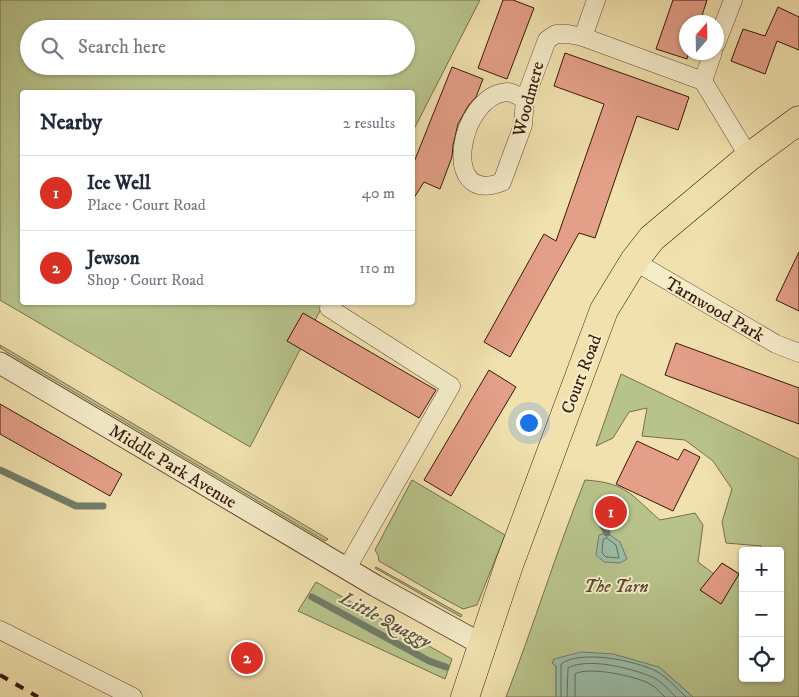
<!DOCTYPE html>
<meta charset="utf-8">
<style>
:root{--surface:#fff;--page:#f2f2f3;--text:#1f2937;--muted:#747a83;--line:#e0e1e3;--accent:#d93025}
body{margin:0;font-family:"IM FELL DW Pica",serif;background:var(--page);color:var(--text)}
.controls{position:absolute;right:15px;bottom:15px;display:grid;overflow:hidden;border-radius:5px;box-shadow:0 1px 4px #0004}
.controls button{width:45px;height:45px;display:grid;place-items:center;padding:0;border:0;border-bottom:1px solid var(--line);background:var(--surface);color:var(--text);font:25px sans-serif}
.compass{position:absolute;left:679px;top:15px;width:45px;height:45px;border-radius:50%;background:var(--surface);box-shadow:0 1px 4px #0004;rotate:20deg}
.you{position:absolute;left:528px;top:422px;width:18px;height:18px;margin:-12px;border:4px solid #fff;border-radius:50%;background:#1a73e8;box-shadow:0 0 0 8px #1a73e833}
.badge{display:grid;place-items:center;width:32px;height:32px;border-radius:50%;background:var(--accent);color:#fff;font-size:16px;font-weight:700}
.pin{position:absolute;translate:-50% -50%;border:2px solid #fff;box-shadow:0 1px 5px #0006}
.list{margin:0;padding:0;list-style:none}
h2{display:flex;justify-content:space-between;align-items:center;height:65px;margin:0;padding:0 20px;font-size:21px}
h2 small{font-size:16px;font-weight:400;color:var(--muted)}
.list li{display:grid;grid-template-columns:32px 1fr auto;gap:15px;align-items:center;box-sizing:border-box;height:75px;padding:0 20px;border-top:1px solid var(--line)}
.list b{display:block;font-size:19px;white-space:nowrap}
.list p{margin:0;font-size:16px;white-space:nowrap;color:var(--muted)}
.list em{font-size:16px;font-style:normal;color:var(--muted)}
.icon{flex:none;width:28px;height:28px;fill:none;stroke:currentColor;stroke-width:2;stroke-linecap:round;stroke-linejoin:round}
.map{position:relative;flex:none;width:799px;height:697px;overflow:hidden}
.search{position:absolute;background:var(--surface);box-shadow:0 1px 4px #0004;left:20px;top:20px;width:395px;height:55px;display:flex;align-items:center;gap:12px;box-sizing:border-box;padding:0 18px;border-radius:28px;color:var(--muted);font-size:19px}
.panel{position:absolute;background:var(--surface);box-shadow:0 1px 4px #0004;left:20px;top:90px;width:395px;height:215px;border-radius:5px}
.map>svg:first-child{display:block}
.green{fill:#b8c38b;stroke:#786e4a;fill-rule:evenodd}
.water{fill:#9abeaa;stroke:#737c69}
.lines{fill:none;stroke-linecap:round;stroke-linejoin:round}
.shore{stroke:#6a6b59;stroke-width:1}
.stream{stroke:#737c69;stroke-width:7}
.building{fill:#e49f88;stroke:#391808}
.minor-casing{stroke:#674a32;stroke-width:19}
.tertiary-casing{stroke:#674a32;stroke-width:23}
.primary-casing{stroke:#391808;stroke-width:29}
.minor{stroke:#f5ecca;stroke-width:18}
.tertiary{stroke:#f5ecca;stroke-width:21}
.primary{stroke:#f0e1ae;stroke-width:28}
.rail{stroke:#391808;stroke-width:4;stroke-dasharray:9 9;stroke-linecap:butt}
.labels{text-anchor:middle;stroke-width:4;stroke-linejoin:round;paint-order:stroke}
.street-label{font-size:18px;fill:#391808;stroke:#f5ecca}
.park-label{font-size:18px;font-style:italic;fill:#5f4b2f;stroke:#f5ecca}
.water-label{font-size:19px;font-style:italic;fill:#5b5241;stroke:#f5ecca}
</style>
<div class="map">
<svg width="799" height="697" viewBox="0 0 799 697">
<rect width="100%" height="100%" fill="#f0e1ae"/>
<filter id="stains"><feTurbulence type="fractalNoise" baseFrequency=".004" numOctaves="4"/><feColorMatrix values="0 0 0 0 .2 0 0 0 0 .09 0 0 0 0 .02 0 0 0 .5 -.17"/></filter>
<radialGradient id="worn" r=".72"><stop offset=".6" stop-color="#630" stop-opacity="0"/><stop offset="1" stop-color="#630" stop-opacity=".3"/></radialGradient>
<g class="green">
<path d="M0 0H480L413 131 412 92H22V302L324 303 250 447 0 300ZM29 29H406V66H29Z"/>
<path d="M0 345 328 539 325 541 0 348Z"/>
<path d="M621 374 799 459V697H693L659 667 558 659 552 663 556 666V697H506C534 625 556 552 585 480 627 483 630 494 660 520L695 513 703 525 698 562 714 574 722 563 743 576V678H780V551H760L761 546 726 543 722 522 732 489 713 461 685 440 642 436 647 408 629 412 613 438 596 446Z"/>
<path d="M412 480 505 535 477 605 463 609C434 594 407 577 379 561L378 555 375 550Z"/>
<path d="M376 567 462 615 461 617 375 568Z"/>
<path d="M316 582 452 659 445 679 298 611Z"/>
</g>
<g class="water">
<path d="M607 533 620 542 627 559 620 563 604 562 596 555 599 535Z"/>
<path d="M581 652 613 654 659 667 693 697H556V666L552 663 554 659Z"/>
</g>
<g class="lines">
<g class="shore">
<path d="M607 538 616 545 619 558 606 557 602 553 603 540Z"/>
<path d="M561 697V664C581 649 636 661 656 671 667 677 677 689 686 697"/>
<path d="M567 697 568 668C588 657 631 668 652 677 661 680 669 691 676 697"/>
<path d="M575 697V674C588 666 636 676 650 684 656 687 660 693 665 697"/>
</g>
<g class="stream">
<path d="M0 470 76 506H103"/>
<path d="M603 526 607 533"/>
<path d="M312 597 429 661 446 667"/>
</g>
</g>
<g class="building">
<path d="M503 0H513L534 8 507 79 478 68Z"/>
<path d="M673 0H707L700 22H686V52H689L687 59 656 49Z"/>
<path d="M778 7 799 17V50L777 41 765 74 731 61 743 29 765 36Z"/>
<path d="M565 53 689 97 678 130 637 116 595 238 579 233 510 357 484 342 544 234 556 241 604 104 554 86Z"/>
<path d="M452 67 483 79 476 97 468 106 458 124 453 145 452 157 440 189 424 182 412 201V167Z"/>
<path d="M799 252V311L776 300Z"/>
<path d="M303 313 436 390 419 418 287 341Z"/>
<path d="M676 343 799 388V424L665 375Z"/>
<path d="M489 370 516 387 451 496 424 480Z"/>
<path d="M0 404 122 474 110 496 0 434Z"/>
<path d="M637 441 678 460 684 449 700 457 673 511 616 484Z"/>
<path d="M722 563 739 574 721 604 700 590Z"/>
</g>
<g class="lines">
<defs>
<g id="minor">
<path d="M583 37 596 0"/>
<path d="M716 44 733 0"/>
<path d="M703 81 713 52"/>
<path d="M525 99C520 97 512 92 507 92 459 95 439 207 502 182L523 125 525 99 547 40 556 34H568L583 37 703 81 749 157"/>
<path d="M634 261 776 344 799 353"/>
<path d="M329 308 451 386 347 568"/>
<path d="M0 630 133 697"/>
</g>
<path id="tertiary" d="M0 363 376 586 483 645"/>
<path id="primary" d="M465 697 509 565 604 310 634 261 652 238 749 157 799 120"/>
</defs>
<use href="#minor" class="minor-casing"/>
<use href="#tertiary" class="tertiary-casing"/>
<use href="#primary" class="primary-casing"/>
<use href="#minor" class="minor"/>
<use href="#tertiary" class="tertiary"/>
<use href="#primary" class="primary"/>
<path class="rail" d="M0 675 38 697"/>
</g>
<g class="labels">
<g class="street-label">
<text transform="translate(528 99) rotate(-75)" y="6">Woodmere</text>
<text transform="translate(715 309) rotate(30)" y="6">Tarnwood Park</text>
<text transform="translate(581 374) rotate(-69)" y="6">Court Road</text>
<text transform="translate(173 466) rotate(31)" y="6">Middle Park Avenue</text>
</g>
<g class="park-label">
<text x="616" y="592">The Tarn</text>
</g>
<g class="water-label">
<text transform="translate(386 619) rotate(28)" y="7">Little Quaggy</text>
</g>
</g>
<rect width="100%" height="100%" filter="url(#stains)"/>
<rect width="100%" height="100%" fill="url(#worn)"/>
</svg>
<div class="controls">
<button>+</button>
<button>−</button>
<button><svg class="icon" aria-label="locate" viewBox="0 0 24 24"><circle cx="12" cy="12" r="6"/><path d="M12 2v4M12 18v4M2 12h4M18 12h4"/></svg></button>
</div>
<svg class="compass" viewBox="-18 -18 36 36"><path d="M0-13l5 13h-10z" fill="#e53935"/><path d="M0 13l5-13h-10z" fill="#747a83"/></svg>
<div class="you"></div>
<div class="pin badge" style="left:611px;top:512px">1</div>
<div class="pin badge" style="left:247px;top:658px">2</div>
<div class="search"><svg class="icon" aria-label="search" viewBox="0 0 24 24"><circle cx="10" cy="10" r="6"/><path d="M15 15l6 6"/></svg>Search here</div>
<section class="panel">
<h2>Nearby<small>2 results</small></h2>
<ul class="list">
<li><span class="badge">1</span><div><b>Ice Well</b><p>Place · Court Road</p></div><em>40 m</em></li>
<li><span class="badge">2</span><div><b>Jewson</b><p>Shop · Court Road</p></div><em>110 m</em></li>
</ul>
</section>
</div>
